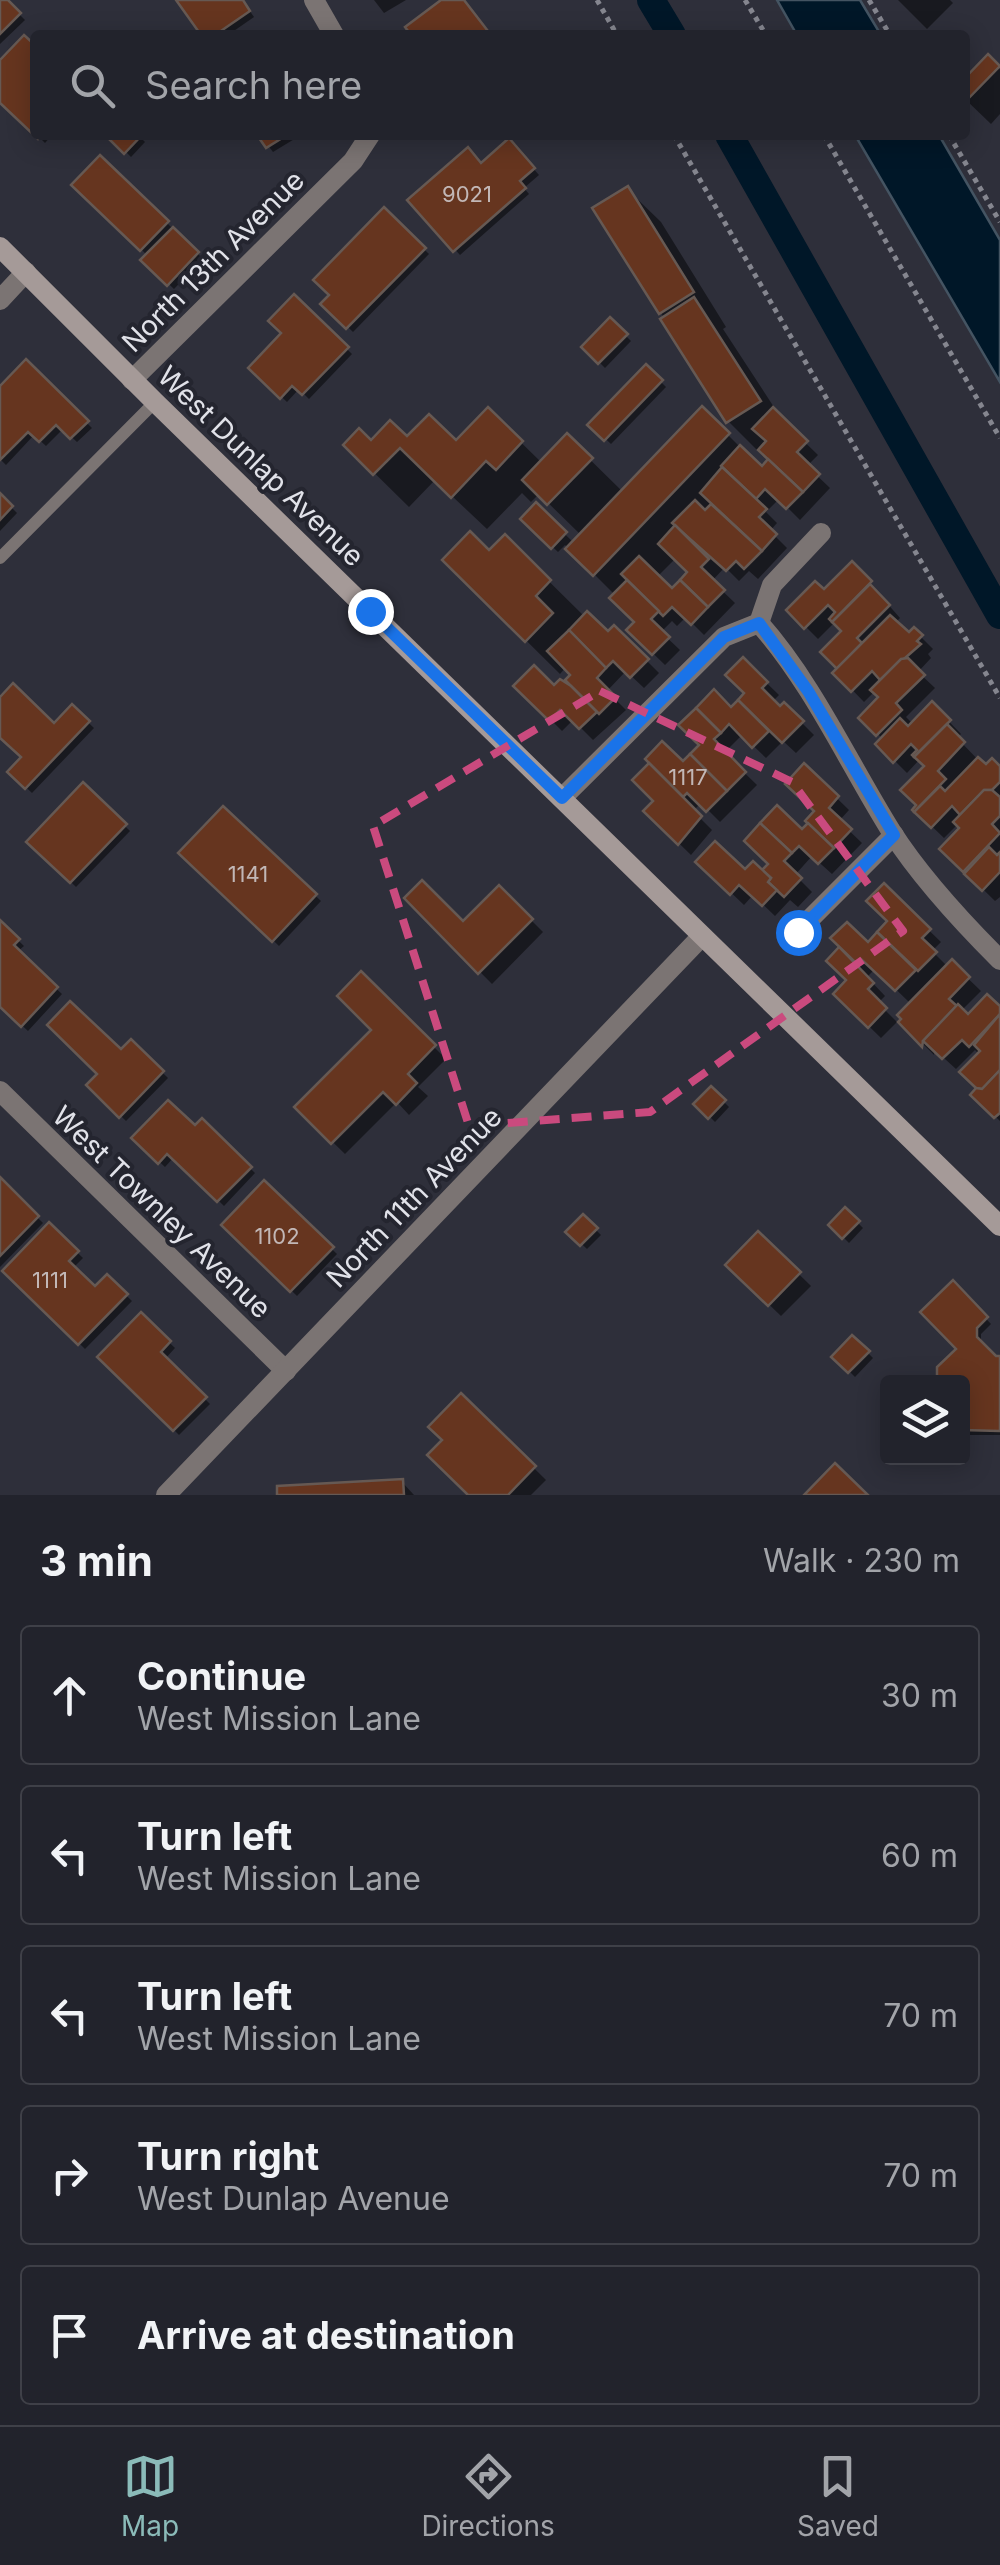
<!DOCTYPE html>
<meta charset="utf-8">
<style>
:root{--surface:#22232c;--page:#2e2f38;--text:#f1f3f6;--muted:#a2a4a9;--line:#3f4048;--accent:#8bbbb9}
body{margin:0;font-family:Inter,sans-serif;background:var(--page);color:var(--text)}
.controls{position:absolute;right:30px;bottom:30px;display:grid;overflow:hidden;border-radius:10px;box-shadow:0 5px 25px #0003}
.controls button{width:90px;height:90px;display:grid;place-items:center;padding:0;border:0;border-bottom:2px solid var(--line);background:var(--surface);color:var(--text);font:50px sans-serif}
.stop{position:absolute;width:30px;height:30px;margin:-22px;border:8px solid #1a73e8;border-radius:50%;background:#fff}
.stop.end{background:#1a73e8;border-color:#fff;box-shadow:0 2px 10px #0008}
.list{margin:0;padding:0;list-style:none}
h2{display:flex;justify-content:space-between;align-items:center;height:130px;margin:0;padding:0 40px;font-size:42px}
h2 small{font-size:32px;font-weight:400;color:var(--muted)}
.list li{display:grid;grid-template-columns:65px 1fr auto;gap:30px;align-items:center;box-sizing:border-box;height:140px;margin:0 20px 20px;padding:0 20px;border:2px solid var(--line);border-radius:10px}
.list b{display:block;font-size:38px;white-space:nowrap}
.list p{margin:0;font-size:32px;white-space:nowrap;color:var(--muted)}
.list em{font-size:32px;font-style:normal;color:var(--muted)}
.icon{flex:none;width:55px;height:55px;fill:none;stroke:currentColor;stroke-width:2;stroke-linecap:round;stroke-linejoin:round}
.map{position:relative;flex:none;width:1000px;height:1495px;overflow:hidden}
.search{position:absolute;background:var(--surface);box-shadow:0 5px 25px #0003;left:30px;right:30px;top:30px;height:110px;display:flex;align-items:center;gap:25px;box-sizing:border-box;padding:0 35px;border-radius:10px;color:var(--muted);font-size:38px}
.sheet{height:930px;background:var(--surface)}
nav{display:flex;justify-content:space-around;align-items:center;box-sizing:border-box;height:140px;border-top:2px solid var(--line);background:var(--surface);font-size:28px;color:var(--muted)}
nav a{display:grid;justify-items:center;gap:5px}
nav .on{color:var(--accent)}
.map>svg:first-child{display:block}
.water{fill:#001728;stroke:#445462;stroke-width:2.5}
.shadow{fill:#0007;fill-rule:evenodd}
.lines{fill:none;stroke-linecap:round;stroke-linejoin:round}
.canal{stroke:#001728;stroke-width:28}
.building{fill:#66351f;stroke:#665953;stroke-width:2.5}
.path{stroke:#85868f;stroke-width:5;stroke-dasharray:5 5;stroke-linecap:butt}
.service{stroke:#7b7473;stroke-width:12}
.minor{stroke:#7b7473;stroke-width:20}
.secondary{stroke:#a59a98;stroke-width:20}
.route{stroke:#1a73e8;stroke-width:12}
.marked{fill:none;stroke:#ca4a7e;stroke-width:8;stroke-dasharray:20 12;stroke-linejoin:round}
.labels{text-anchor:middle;stroke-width:8;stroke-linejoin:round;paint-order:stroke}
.number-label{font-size:22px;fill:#c2b7b6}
.street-label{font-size:28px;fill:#e1e2e9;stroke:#24252f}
</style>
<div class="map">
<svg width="1000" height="1495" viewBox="0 0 1000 1495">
<rect width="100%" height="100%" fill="#2e2f3a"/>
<g class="water">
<path d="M777 0H860L881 35H797Z"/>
<path d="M855 135H939L1000 240V382Z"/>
</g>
<g class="shadow">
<path d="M0 0H5L25 20 0 44Z"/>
<path d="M179 0H242L254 17 228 35H204Z"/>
<path d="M374 0H406L384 13Z"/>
<path d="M898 0H950L953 3 927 29Z"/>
<path d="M988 58 1000 69V114L991 124 965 99V82Z"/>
<path d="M37 135H52L45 143Z"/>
<path d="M119 135H138L145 142 131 157 114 140Z"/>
<path d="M260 135H301L273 152Z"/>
<path d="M509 141 539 175 524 188 529 194 460 255 411 200 481 166Z"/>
<path d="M75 185 167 223 203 259 174 289 144 260 148 256Z"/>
<path d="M627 189 661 222 726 327 723 329 783 421 818 455 807 466 830 488 800 520 779 499 766 512 777 523 770 531 787 548 758 579 749 571 739 581 725 567 712 581 735 603 704 635 686 617 677 626 672 621 661 632 680 650 665 665 629 630 637 622 615 595 565 545 558 552 523 519 536 506 574 543 581 535 539 494 531 502 522 493 487 529 435 480 409 507 346 445 407 440 456 443 488 410 542 463 567 437 623 492 703 410 762 469 771 460 765 453 762 455 728 421 661 313ZM676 558 690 572 672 591 657 577Z"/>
<path d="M384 211 429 254 353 332 324 304Z"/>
<path d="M294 297 352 354 309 399 299 389 287 402 251 368 284 333Z"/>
<path d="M610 320 631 341 605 368 584 347Z"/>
<path d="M26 363 92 428 77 442 63 429 46 446 34 435 6 465 0 459V389Z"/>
<path d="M646 367 666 387 611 444 591 425Z"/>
<path d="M0 496 17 513 0 531Z"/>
<path d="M505 538 585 617 608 635 614 628 659 673 644 688 626 671 607 691 626 710 593 740 573 720 562 731 517 686 578 695 573 675 566 667 560 674 445 560 489 554Z"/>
<path d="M864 577 900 618 895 623 909 635 914 630 933 649 928 654 931 658 918 672 935 688 906 717 913 724 932 704 961 734 957 738 986 768 1000 770V897L995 901 942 849 962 828 958 824 944 838 915 810 927 766 920 759 907 773 878 744 883 739 861 718 882 698 875 691 864 702 836 673 845 631 835 622 818 639 789 610Z"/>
<path d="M743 660 779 695 772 702 780 709 784 705 814 735 796 753 783 741 766 758 742 735 724 753 757 785 720 822 701 803 693 811 712 830 691 855 646 811 747 694Z"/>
<path d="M0 701 54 726 72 707 94 728 32 793 10 772 24 758 0 734Z"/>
<path d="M805 767 849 810 839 821 862 843 832 874 812 856 795 875 812 892 798 907 790 900 775 916 753 895 744 905 699 862 762 874 802 833 817 811Z"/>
<path d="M84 786 130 831 76 887 30 842Z"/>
<path d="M224 809 321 901 279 946 182 853Z"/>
<path d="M884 887 941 942 932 951 948 967 952 963 981 991 960 1012 968 1017 1000 1008V1121L973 1095 979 1089 980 1055 975 1050 956 1069 934 1049V1055L901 1022 911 1004 875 969 867 977 885 996 878 1003 897 1022 881 1038 836 994 850 980 830 961 843 947 868 946 890 922Z"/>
<path d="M499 888 543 932 492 984 407 898 463 924Z"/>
<path d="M0 923 24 946 17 952 62 994 28 1031 0 1005Z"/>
<path d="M361 974 446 1059 418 1087 428 1096 409 1115 397 1102 345 1154 298 1108 375 1030Z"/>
<path d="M131 1042 168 1078 126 1121 89 1085Z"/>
<path d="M711 1089 729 1107 715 1122 697 1104Z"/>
<path d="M202 1121 255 1173 224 1206 174 1157 165 1167 134 1138 195 1129Z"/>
<path d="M0 1181 43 1223 0 1267Z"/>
<path d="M264 1184 337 1254 297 1296 224 1225Z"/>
<path d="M845 1210 863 1228 849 1243 831 1225Z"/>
<path d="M583 1217 601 1235 587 1249 569 1232Z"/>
<path d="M49 1226 83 1258 73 1268 95 1290 107 1277 132 1301 85 1349 5 1270Z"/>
<path d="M758 1234 811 1286 781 1316 728 1265Z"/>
<path d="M953 1284 991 1324 981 1334V1345L1000 1359V1435H962V1382H939V1368L959 1349Z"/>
<path d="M141 1316 175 1348 165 1359 210 1404 179 1435 101 1357Z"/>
<path d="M853 1338 873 1358 855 1377 835 1357Z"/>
<path d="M461 1396 546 1480 531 1495H471L445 1440Z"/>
<path d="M402 1482 414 1495H280Z"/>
</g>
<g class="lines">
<g class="canal">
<path d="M651 0 672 35"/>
<path d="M729 135 1000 615"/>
</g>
</g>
<g class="building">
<path d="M0 0H8L21 13 0 34Z"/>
<path d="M176 0H243L250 11 215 35H201Z"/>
<path d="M441 0H464L491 35H411L405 27Z"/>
<path d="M24 35 35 45V135H42L38 139 0 103V60Z"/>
<path d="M988 54 1000 66 965 102V78Z"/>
<path d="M115 135H142L124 154 110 140Z"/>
<path d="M257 135H287L266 148Z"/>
<path d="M509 138 535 168 520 181 526 188 453 252 407 200 468 147 481 163Z"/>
<path d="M100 155 169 221 140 251 71 185Z"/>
<path d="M628 186 694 292 659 314 592 208Z"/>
<path d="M384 207 426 248 346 329 320 304 329 295 313 280Z"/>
<path d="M173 227 199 252 167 286 140 260Z"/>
<path d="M294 294 349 347 302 395 292 386 280 399 248 368 281 333 268 321Z"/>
<path d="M694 297 761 401 726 423 660 319Z"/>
<path d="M610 317 628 334 598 364 581 347Z"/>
<path d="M26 359 89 421 70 439 56 425 39 442 28 432 0 460V386Z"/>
<path d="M646 364 663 380 604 441 587 425Z"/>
<path d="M702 406 730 433 593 576 565 549Z"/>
<path d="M488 407 523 441 496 470 486 461 451 498 400 448 373 475 343 445 359 428 371 440 390 420 407 436 429 414 456 440Z"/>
<path d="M773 407 808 441 797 452 820 474 803 492 758 450 766 441 752 429Z"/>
<path d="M567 433 593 458 547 505 522 480Z"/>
<path d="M740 445 762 466 768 459 803 492 786 509 765 489 756 499 721 466Z"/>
<path d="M722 467 767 509 759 517 777 534 762 551 700 493Z"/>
<path d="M0 493 13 506 0 520Z"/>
<path d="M695 500 705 510 711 504 762 551 744 569 736 561 726 571 672 523Z"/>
<path d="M536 502 567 532 551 549 520 519Z"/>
<path d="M675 525 709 559 701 567 725 590 708 607 680 580 687 572 658 544Z"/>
<path d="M470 531 489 550 505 534 551 580 536 596 553 613 525 642 442 560Z"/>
<path d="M639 556 672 588 680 580 708 607 691 625 672 607 663 616 621 574Z"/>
<path d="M852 561 872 581 832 622 829 619 835 612 828 605 804 629 786 610 815 581 824 589Z"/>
<path d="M627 580 659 611 651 619 670 637 652 655 626 630 634 622 609 598Z"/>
<path d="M870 584 890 605 857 638 862 643 837 669 820 652 841 631 832 622Z"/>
<path d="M587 611 608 631 614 625 649 659 630 678 613 661 606 668 569 630Z"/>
<path d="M890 615 909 632 914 627 923 635 917 641 921 644 880 680 872 671 851 692 832 673Z"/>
<path d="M569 630 606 668 597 678 616 697 599 714 565 680 570 675 547 651Z"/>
<path d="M743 657 768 682 762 688 780 706 784 702 804 721 782 743 738 700 744 693 725 675Z"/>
<path d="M908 658 925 675 896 703 902 710 876 736 858 718 878 697 870 690 901 659Z"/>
<path d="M534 665 554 685 560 679 571 686 597 712 579 729 560 710 549 721 513 686Z"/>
<path d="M13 683 54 723 72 704 90 721 25 789 7 772 21 757 0 738V697Z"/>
<path d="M714 689 731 707 738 700 769 731 752 748 729 724 721 733 696 708Z"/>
<path d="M932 701 951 720 914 757 912 755 917 750 911 744 893 763 875 744 900 718 908 726Z"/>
<path d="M696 708 721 733 714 739 746 772 727 791 690 754 699 745 678 725Z"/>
<path d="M947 724 965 742 938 771 946 779 914 812 912 810 916 805 900 790 924 766 914 757Z"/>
<path d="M662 741 683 761 690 754 727 791 706 812 687 793 683 797 645 759Z"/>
<path d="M978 757 986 764 992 758 1000 766V782L992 790H984L960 815 952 806 931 828 914 812 940 786 945 791Z"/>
<path d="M649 763 702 816 678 845 643 811 653 801 632 780Z"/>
<path d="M804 763 839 796 829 808 852 829 834 848 805 821 814 811 785 784Z"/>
<path d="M83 782 127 824 70 883 26 842Z"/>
<path d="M984 790H992L1000 797V816L992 824 1000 833 963 872 939 849 959 828 953 822Z"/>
<path d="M777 805 802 829 808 823 834 848 818 864 799 846 792 853 760 823Z"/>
<path d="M223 806 317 894 272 942 178 853Z"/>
<path d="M760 823 792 853 784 861 802 878 784 897 768 882 771 878 762 870 768 864 744 841Z"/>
<path d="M715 841 745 869 753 861 771 878 768 882 777 890 762 906 739 885 730 895 695 862Z"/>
<path d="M989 847 997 855 1000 852V872L982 891 964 874Z"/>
<path d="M422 880 463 921 499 885 533 919 478 974 404 898Z"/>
<path d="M884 883 931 929 922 938 937 952 918 971 877 932 887 921 866 901Z"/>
<path d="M0 920 20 939 14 945 58 987 21 1027 0 1007Z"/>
<path d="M847 922 868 942 877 932 916 970 895 991 861 959 857 964 830 938Z"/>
<path d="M839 947 874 983 868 989 887 1008 868 1028 833 994 846 980 826 961Z"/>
<path d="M952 959 970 977 949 999 957 1006 923 1041 922 1047 898 1022 901 1019 897 1015Z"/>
<path d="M361 971 436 1045 408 1074 417 1083 396 1105 383 1092 331 1144 294 1107 371 1030 337 996Z"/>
<path d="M987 994 1000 1006V1014L969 1047 962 1040 942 1059 923 1041 958 1004 968 1014Z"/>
<path d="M70 1001 121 1049 131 1039 164 1071 119 1118 86 1085 97 1074 47 1025Z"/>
<path d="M1000 1014V1070L982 1089 976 1088 959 1072 980 1051 974 1045Z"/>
<path d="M1000 1070V1113L994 1118 970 1095 976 1088 982 1089Z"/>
<path d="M711 1086 726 1100 708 1119 693 1104Z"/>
<path d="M168 1100 195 1125 202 1118 252 1167 217 1202 167 1154 158 1164 131 1138Z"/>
<path d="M0 1177 39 1216 0 1256Z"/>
<path d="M264 1180 334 1247 290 1292 221 1225Z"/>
<path d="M845 1207 860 1221 842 1239 828 1225Z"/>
<path d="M583 1214 598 1228 580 1246 565 1232Z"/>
<path d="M49 1222 79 1251 69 1261 95 1286 107 1274 128 1294 78 1345 2 1271Z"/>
<path d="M758 1231 801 1272 768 1306 725 1265Z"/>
<path d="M953 1280 988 1317 977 1328V1337L996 1356H1000V1431L962 1430V1382H937V1367L956 1349 920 1312Z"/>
<path d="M141 1312 171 1341 161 1352 207 1397 173 1431 97 1357Z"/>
<path d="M852 1335 870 1351 848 1373 831 1357Z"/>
<path d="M461 1393 536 1466 508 1495H468L427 1455 442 1440 428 1427Z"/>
<path d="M835 1463 868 1495H804Z"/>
<path d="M403 1479 404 1495H277V1486Z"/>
</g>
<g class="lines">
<g class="path">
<path d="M597 0 617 35"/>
<path d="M745 0 766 35"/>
<path d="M869 0 890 35"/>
<path d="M674 135 1000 698"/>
<path d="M824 135 1000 438"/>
<path d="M949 135 1000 222"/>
</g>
<path class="service" d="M0 558 155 402"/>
<g class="minor">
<path d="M314 0 334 35"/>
<path d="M0 300 26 272"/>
<path d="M132 380 353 161 370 135"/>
<path d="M759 623C813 684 848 762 891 831 921 878 961 921 1000 960"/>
<path d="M562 798 724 637 759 623 772 585 821 533"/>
<path d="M798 931 894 835"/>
<path d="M0 1091 286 1371"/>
<path d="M166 1495 702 936"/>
</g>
<path class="secondary" d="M0 247 155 402 1000 1226"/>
</g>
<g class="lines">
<path class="route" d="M370 611 562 798 724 637 759 623 808 691 894 835 798 932"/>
</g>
<path class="marked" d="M600 691 792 782 903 931 650 1112 469 1126 373 826Z"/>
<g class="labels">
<g class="number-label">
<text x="467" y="202">9021</text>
<text x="688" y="785">1117</text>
<text x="248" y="882">1141</text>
<text x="277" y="1244">1102</text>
<text x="50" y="1288">1111</text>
</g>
<g class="street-label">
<text transform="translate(213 261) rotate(-45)" y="10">North 13th Avenue</text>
<text transform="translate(261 466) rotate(44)" y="10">West Dunlap Avenue</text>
<text transform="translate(414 1197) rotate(-46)" y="10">North 11th Avenue</text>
<text transform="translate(162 1212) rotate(44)" y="10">West Townley Avenue</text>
</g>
</g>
</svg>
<div class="controls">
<button><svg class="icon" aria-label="layers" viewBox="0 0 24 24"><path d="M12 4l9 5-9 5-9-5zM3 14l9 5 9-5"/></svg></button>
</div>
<div class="stop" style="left:798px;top:932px"></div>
<div class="stop end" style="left:370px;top:611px"></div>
<div class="search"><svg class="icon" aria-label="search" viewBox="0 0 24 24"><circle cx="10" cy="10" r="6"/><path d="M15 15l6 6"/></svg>Search here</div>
</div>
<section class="sheet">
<h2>3 min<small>Walk · 230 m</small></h2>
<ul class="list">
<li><svg class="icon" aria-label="ahead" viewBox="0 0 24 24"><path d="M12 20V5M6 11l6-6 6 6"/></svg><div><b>Continue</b><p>West Mission Lane</p></div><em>30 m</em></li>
<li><svg class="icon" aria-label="left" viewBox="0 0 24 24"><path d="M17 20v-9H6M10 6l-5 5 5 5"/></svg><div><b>Turn left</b><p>West Mission Lane</p></div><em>60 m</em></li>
<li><svg class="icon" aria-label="left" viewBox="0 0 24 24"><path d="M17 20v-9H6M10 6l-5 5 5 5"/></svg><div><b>Turn left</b><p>West Mission Lane</p></div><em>70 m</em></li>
<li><svg class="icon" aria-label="right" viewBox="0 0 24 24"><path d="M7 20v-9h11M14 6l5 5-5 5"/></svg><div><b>Turn right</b><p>West Dunlap Avenue</p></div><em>70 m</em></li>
<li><svg class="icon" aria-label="arrive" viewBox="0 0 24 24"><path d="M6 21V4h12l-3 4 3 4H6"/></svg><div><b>Arrive at destination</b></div></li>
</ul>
</section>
<nav>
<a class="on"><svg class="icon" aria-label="map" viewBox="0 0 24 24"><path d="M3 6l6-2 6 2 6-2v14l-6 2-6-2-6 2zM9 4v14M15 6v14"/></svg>Map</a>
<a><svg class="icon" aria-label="directions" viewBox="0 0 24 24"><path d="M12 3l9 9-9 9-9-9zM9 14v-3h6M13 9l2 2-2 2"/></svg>Directions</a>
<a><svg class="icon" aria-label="saved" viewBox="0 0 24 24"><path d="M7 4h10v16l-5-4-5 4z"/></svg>Saved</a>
</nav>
